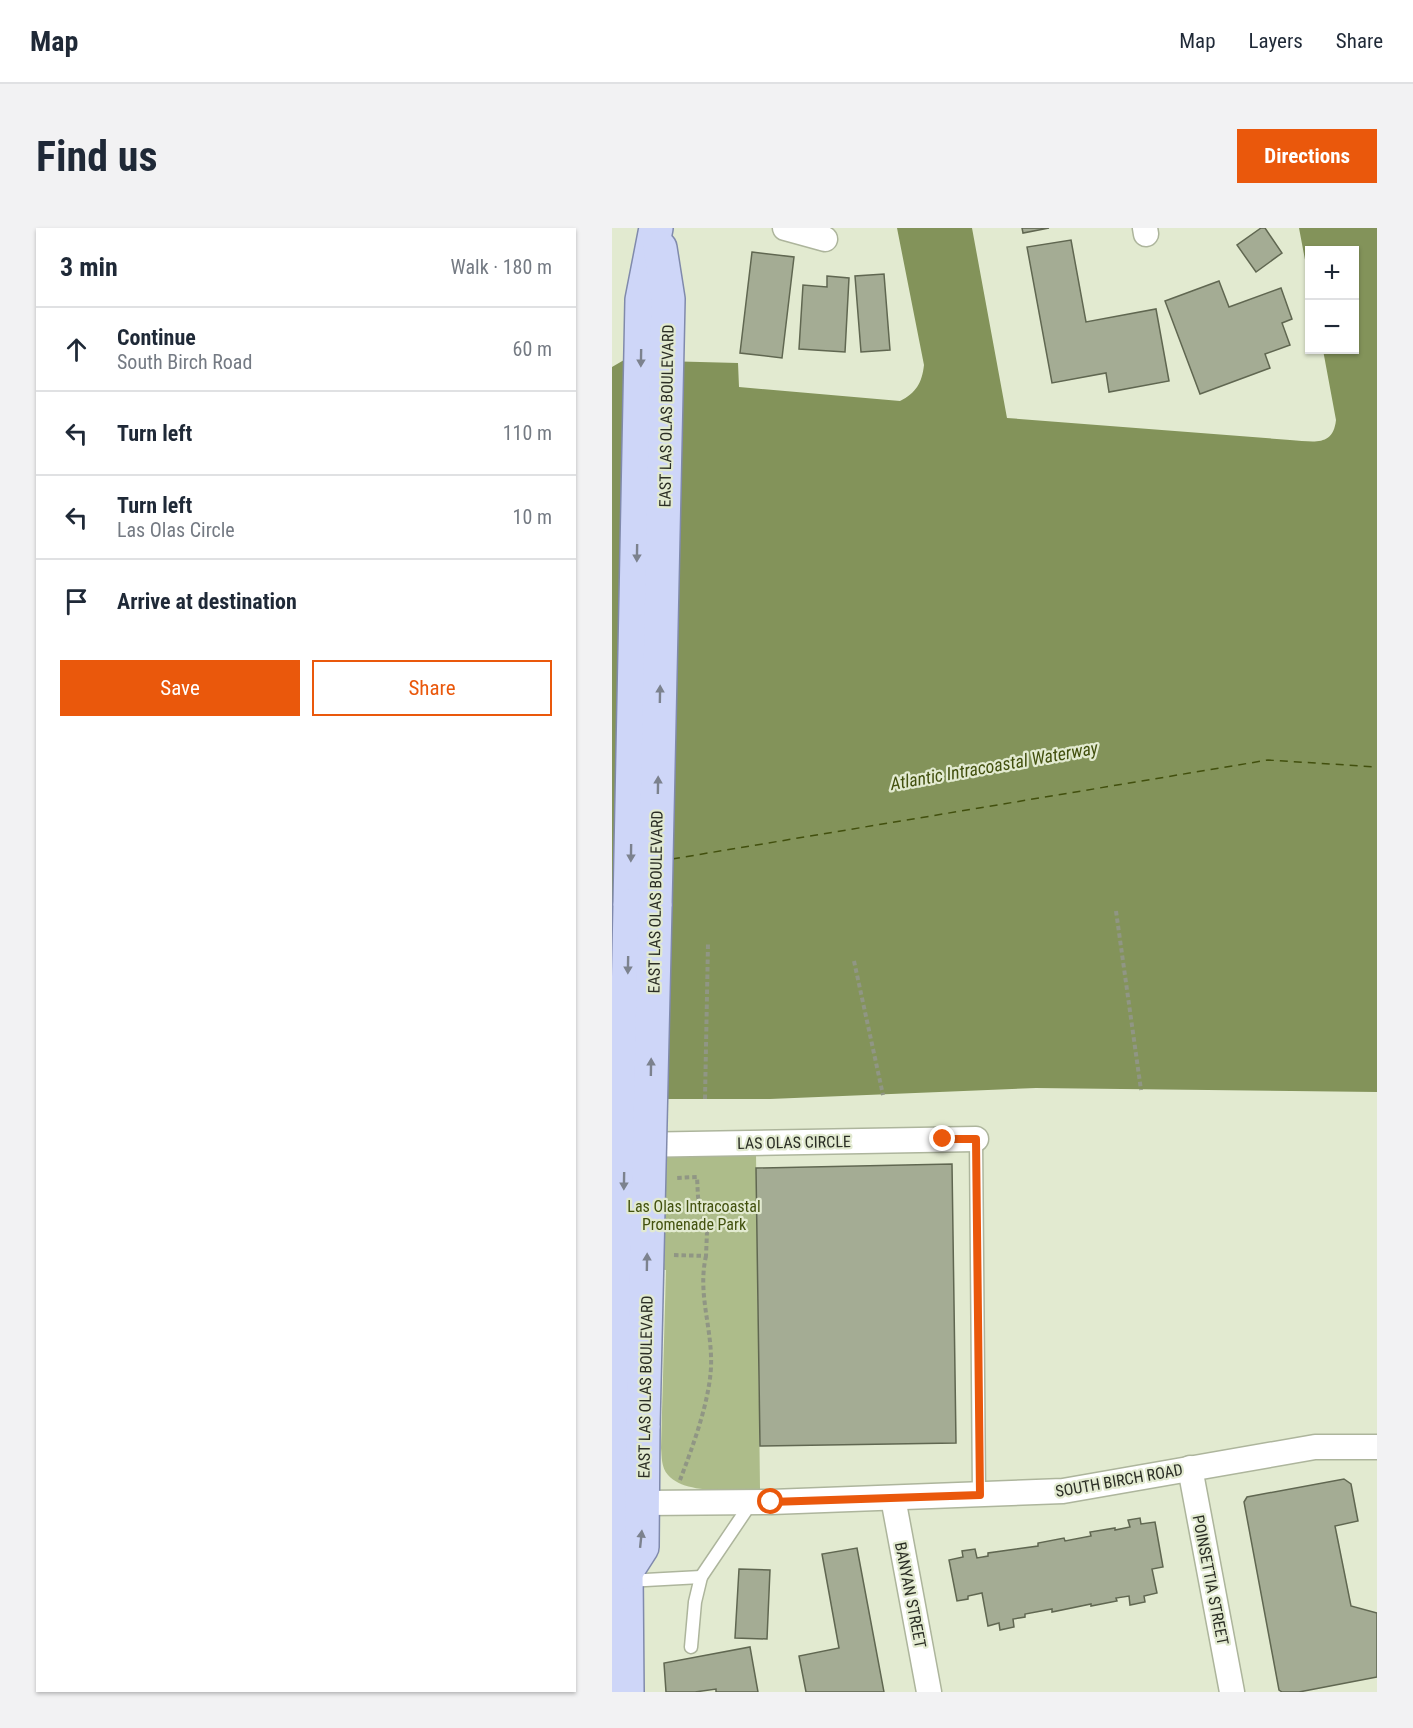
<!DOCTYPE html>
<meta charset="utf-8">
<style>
:root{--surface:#fff;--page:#f2f2f3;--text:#1f2937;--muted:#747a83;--line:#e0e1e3;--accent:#ea580c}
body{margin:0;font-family:"Roboto Condensed",sans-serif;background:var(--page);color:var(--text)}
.controls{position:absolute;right:18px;top:18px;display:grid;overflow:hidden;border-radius:0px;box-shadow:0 2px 4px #0004}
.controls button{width:54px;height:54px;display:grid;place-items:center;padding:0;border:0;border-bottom:2px solid var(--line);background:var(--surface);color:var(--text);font:30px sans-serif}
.stop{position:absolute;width:18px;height:18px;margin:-14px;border:4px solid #ea580c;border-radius:50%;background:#fff}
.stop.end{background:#ea580c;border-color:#fff;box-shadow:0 2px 6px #0008}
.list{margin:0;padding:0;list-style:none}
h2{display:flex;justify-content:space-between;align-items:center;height:78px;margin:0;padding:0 24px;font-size:26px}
h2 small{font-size:20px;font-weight:400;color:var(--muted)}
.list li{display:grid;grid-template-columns:39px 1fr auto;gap:18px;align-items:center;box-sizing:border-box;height:84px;padding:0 24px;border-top:2px solid var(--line)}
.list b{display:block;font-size:22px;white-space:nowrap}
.list p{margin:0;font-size:20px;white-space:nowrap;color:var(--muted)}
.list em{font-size:20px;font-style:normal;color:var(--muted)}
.actions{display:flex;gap:12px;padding:18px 24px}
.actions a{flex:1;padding:14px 0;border:2px solid var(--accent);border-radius:0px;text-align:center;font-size:21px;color:var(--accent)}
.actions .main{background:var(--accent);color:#fff}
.icon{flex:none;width:33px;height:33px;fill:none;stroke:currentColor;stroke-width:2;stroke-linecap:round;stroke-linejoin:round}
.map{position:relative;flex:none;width:765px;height:1464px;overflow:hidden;border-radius:0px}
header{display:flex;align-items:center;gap:36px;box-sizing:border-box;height:84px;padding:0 30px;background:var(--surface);border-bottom:2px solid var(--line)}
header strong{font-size:28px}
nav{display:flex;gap:33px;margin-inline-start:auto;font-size:21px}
.intro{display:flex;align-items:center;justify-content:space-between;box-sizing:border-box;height:144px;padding:0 36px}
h1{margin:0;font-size:42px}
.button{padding:15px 27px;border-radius:0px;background:var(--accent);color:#fff;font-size:21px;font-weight:700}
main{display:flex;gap:36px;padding:0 36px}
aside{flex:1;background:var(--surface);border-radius:0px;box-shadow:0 2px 4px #0004}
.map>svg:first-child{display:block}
.green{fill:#adbc8a}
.water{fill:#83935a}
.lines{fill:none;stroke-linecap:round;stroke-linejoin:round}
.ferry{stroke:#42500e;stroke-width:1.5;stroke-dasharray:8 6;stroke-linecap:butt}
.building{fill:#a4ac94;stroke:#606751;stroke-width:1.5}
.lane-casing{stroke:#adb59c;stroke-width:15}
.street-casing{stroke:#adb59c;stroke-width:27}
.primary-casing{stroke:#808aac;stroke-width:36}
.path{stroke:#909684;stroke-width:4;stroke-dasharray:4.5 3;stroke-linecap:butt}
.lane{stroke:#fff;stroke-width:12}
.street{stroke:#fff;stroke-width:24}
.primary{stroke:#ced6f8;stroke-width:33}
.primary-bridge-casing{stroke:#808aac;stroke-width:36;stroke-linecap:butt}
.primary-bridge{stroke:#ced6f8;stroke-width:33}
.oneway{fill:#7c828e}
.route{stroke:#ea580c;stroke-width:8}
.labels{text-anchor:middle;stroke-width:4.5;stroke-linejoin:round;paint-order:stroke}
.street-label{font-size:16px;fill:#2b2e25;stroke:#e2ead0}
.park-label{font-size:16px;fill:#43520f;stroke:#e2ead0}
.water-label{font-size:18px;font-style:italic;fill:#42500e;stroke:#e2ead0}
</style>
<header>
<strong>Map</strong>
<nav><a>Map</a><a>Layers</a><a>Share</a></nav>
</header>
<div class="intro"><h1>Find us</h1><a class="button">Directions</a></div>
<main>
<aside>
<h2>3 min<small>Walk · 180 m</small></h2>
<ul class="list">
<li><svg class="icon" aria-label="ahead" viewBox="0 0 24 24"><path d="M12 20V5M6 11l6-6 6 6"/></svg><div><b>Continue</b><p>South Birch Road</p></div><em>60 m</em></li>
<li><svg class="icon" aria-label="left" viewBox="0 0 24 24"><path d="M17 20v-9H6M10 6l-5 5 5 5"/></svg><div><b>Turn left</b></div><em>110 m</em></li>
<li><svg class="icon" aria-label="left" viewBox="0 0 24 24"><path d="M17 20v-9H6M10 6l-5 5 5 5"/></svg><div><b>Turn left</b><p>Las Olas Circle</p></div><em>10 m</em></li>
<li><svg class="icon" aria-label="arrive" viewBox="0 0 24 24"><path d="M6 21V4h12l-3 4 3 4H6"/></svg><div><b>Arrive at destination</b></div></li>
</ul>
<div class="actions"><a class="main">Save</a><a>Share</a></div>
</aside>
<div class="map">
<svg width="765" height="1464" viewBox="0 0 765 1464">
<rect width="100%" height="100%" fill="#e2ead0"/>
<path class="green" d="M144 925 148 1261C124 1262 73 1267 56 1247 49 1239 50 1229 49 1220L54 1042 0 1040V927Z"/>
<path class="water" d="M285 0H360L395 190 678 212C700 213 721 220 724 192L711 122H742V22H698L697 53 687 0H765V864L424 860 158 871H0V139L12 132 126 135 127 159 288 173C304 165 310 155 312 137Z"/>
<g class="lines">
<path class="ferry" d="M60 631 656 532 765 539"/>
</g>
<g class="building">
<path d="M410 0H437L411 5Z"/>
<path d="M649 0H653L670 25 644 44 625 17Z"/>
<path d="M459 12 474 94 544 81 557 153 497 164 494 145 440 155 415 19Z"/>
<path d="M140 24 182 29 170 130 128 125Z"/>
<path d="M272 46 278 122 249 124 243 48Z"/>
<path d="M215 48 237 50 233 124 187 121 191 57 215 59Z"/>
<path d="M607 53 617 79 669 60 680 91 670 95 678 117 653 126 658 140 588 166 553 73Z"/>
<path d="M340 936 344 1215 148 1218 144 940Z"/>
<path d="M732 1251 739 1256 746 1293 723 1298 739 1378 765 1385V1449L687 1464H670L667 1462 632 1274 635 1269Z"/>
<path d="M528 1290 529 1296 543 1294 551 1339 540 1341 545 1365 532 1368 533 1374 518 1377 517 1368 504 1370 505 1373 479 1378V1376L440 1384V1381L413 1386V1389L401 1391 402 1399 388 1402 387 1395 376 1398 370 1365 356 1368V1371L345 1373 337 1332 351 1329 350 1323 363 1321 365 1330 376 1328V1325L426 1318V1315L452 1310 453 1313 479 1308 478 1304 503 1300V1302L518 1299 516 1292Z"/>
<path d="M245 1320 272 1464H194L187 1428 227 1420 210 1326Z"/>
<path d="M127 1341 158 1342 155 1411 123 1410Z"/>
<path d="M138 1419 146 1464H104V1461L83 1464H54L52 1435Z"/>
</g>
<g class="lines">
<defs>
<g id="lane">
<path d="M364 911 367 1267"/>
<path d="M15 1353 89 1349"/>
<path d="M79 1419 83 1374 89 1349 139 1275"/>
</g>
<g id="street">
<path d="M173 0 213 11"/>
<path d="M533 0 534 6"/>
<path d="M20 917 364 911"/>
<path d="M578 1240 620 1464"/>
<path d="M281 1270 317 1464"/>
<path d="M31 1275 159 1274 451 1263 703 1219H765"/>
</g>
<g id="primary">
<path d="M18 678 30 72 44 0"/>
<path d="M43 678 56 71 48 20"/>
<path d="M7 1197 2 1318 14 1344 15 1464"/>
<path d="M14 1344 30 1319 31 1197"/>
</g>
</defs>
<use href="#lane" class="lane-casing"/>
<use href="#street" class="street-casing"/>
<use href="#primary" class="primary-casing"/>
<g class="path">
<path d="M504 683 529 862"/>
<path d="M242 733 271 867"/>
<path d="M93 871 96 715"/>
<path d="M62 1027 94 1028 95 1004 86 969 85 949 64 950"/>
<path d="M68 1252C81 1218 101 1165 99 1128 98 1094 86 1063 94 1028"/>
</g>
<use href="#lane" class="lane"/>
<use href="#street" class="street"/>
<use href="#primary" class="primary"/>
<defs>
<g id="primary-bridge">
<path d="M7 1197 18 678"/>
<path d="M31 1197 43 678"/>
</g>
</defs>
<use href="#primary-bridge" class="primary-bridge-casing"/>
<use href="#primary-bridge" class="primary-bridge"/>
</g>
<defs><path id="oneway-solid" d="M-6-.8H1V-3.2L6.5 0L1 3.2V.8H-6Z" transform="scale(1.5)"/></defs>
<g class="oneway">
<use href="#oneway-solid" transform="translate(29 130) rotate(91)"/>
<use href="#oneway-solid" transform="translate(25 325) rotate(91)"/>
<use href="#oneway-solid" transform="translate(48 466) rotate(-89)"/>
<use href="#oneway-solid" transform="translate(46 557) rotate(-89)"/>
<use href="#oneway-solid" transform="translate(19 625) rotate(91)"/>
<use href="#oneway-solid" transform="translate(16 737) rotate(91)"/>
<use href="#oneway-solid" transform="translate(39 839) rotate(-89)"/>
<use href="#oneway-solid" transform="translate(12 953) rotate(91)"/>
<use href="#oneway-solid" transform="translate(35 1034) rotate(-89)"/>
<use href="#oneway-solid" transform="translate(29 1311) rotate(-84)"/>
</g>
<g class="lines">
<path class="route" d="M159 1274 368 1267 364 911H331"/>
</g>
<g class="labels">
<g class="street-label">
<text transform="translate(54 188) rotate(-89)" y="6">EAST LAS OLAS BOULEVARD</text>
<text transform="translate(43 674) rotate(-89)" y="6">EAST LAS OLAS BOULEVARD</text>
<text transform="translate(182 914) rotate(-1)" y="6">LAS OLAS CIRCLE</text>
<text transform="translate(33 1159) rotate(-89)" y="6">EAST LAS OLAS BOULEVARD</text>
<text transform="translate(507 1252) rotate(-10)" y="6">SOUTH BIRCH ROAD</text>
<text transform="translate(599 1352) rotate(79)" y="6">POINSETTIA STREET</text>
<text transform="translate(299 1367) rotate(79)" y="6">BANYAN STREET</text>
</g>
<g class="park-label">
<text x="82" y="984">Las Olas Intracoastal<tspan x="82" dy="18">Promenade Park</tspan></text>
</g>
<g class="water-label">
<text transform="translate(382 538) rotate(-10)" y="6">Atlantic Intracoastal Waterway</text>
</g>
</g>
</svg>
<div class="controls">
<button>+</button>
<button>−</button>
</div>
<div class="stop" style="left:159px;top:1274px"></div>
<div class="stop end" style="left:331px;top:911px"></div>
</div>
</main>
